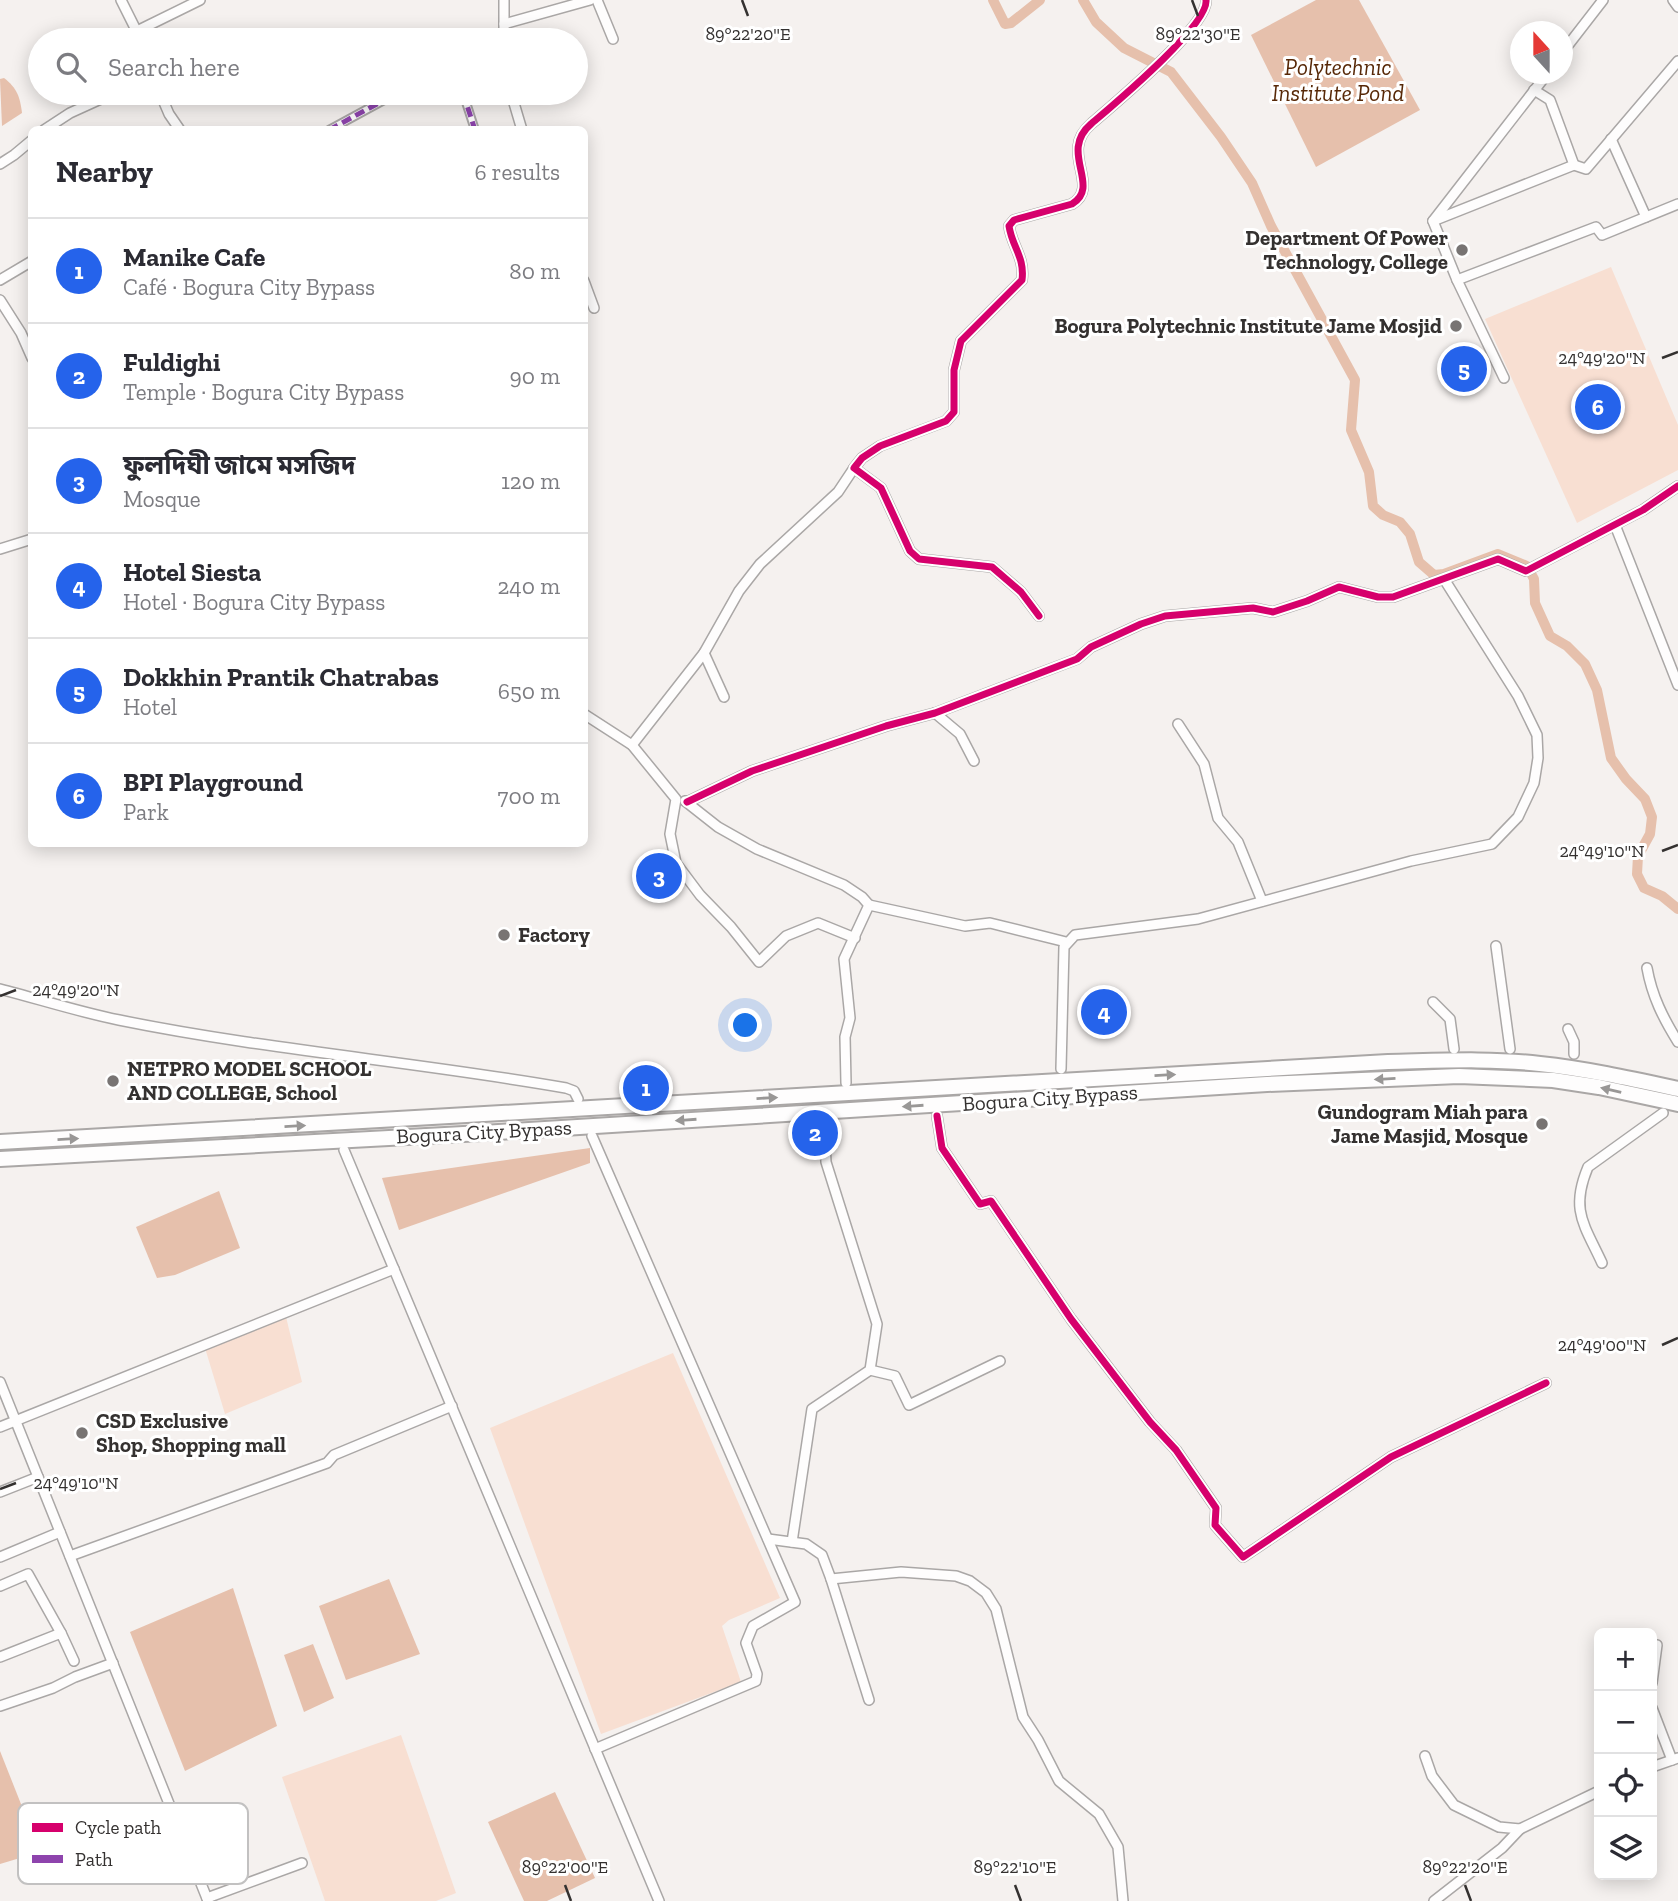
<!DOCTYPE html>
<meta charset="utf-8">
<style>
:root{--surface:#fff;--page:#f2f2f3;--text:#2b2b33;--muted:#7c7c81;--line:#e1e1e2;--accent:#2563eb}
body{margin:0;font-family:"Zilla Slab","Noto Sans Bengali",serif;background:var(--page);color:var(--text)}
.controls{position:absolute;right:21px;bottom:21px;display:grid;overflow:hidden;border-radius:10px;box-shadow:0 4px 18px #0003}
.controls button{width:63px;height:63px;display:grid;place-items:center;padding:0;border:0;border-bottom:2px solid var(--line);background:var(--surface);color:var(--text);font:35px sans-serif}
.compass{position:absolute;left:1510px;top:21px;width:63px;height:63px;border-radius:50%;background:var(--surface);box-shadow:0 4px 18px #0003;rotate:339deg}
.you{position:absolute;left:746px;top:1026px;width:24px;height:24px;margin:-18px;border:5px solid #fff;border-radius:50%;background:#1a73e8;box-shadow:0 0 0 10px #1a73e833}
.badge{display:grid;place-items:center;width:46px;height:46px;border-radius:50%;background:var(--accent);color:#fff;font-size:23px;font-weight:700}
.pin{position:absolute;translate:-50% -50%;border:4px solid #fff;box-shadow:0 2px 7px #0006}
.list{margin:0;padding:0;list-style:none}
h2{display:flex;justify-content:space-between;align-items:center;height:91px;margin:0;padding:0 28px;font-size:30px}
h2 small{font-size:23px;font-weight:400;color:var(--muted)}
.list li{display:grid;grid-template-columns:46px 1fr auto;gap:21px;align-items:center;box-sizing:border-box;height:105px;padding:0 28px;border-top:2px solid var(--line)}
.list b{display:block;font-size:26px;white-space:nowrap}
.list p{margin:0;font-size:23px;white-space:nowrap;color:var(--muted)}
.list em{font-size:23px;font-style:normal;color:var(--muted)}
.icon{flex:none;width:38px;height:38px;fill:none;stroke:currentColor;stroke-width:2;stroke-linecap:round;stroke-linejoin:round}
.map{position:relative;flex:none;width:1678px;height:1901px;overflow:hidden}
.search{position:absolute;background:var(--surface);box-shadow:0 4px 18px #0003;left:28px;top:28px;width:560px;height:77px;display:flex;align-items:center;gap:18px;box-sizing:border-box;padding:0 24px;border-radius:38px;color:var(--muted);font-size:26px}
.panel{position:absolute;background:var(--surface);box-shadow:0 4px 18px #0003;left:28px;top:126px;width:560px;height:721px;border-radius:10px}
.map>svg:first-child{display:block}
.green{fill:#f8dfd2}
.water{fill:#e6c0ac}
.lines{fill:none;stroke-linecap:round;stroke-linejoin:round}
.canal{stroke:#e6c0ac;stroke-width:10}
.pedestrian-casing{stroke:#aaa7a6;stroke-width:10}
.minor-casing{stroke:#aaa7a6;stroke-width:12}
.trunk-casing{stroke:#aaa7a6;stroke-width:18}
.pedestrian{stroke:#fefdfd;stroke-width:6}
.minor{stroke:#fefdfd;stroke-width:9}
.trunk{stroke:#fefdfd;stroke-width:14}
.quiet{stroke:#8e44ad;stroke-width:5;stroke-dasharray:10 5;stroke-linecap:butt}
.cycleway-casing{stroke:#fff;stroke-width:11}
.cycleway{stroke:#d6006c;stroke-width:7}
.oneway{fill:#999796}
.ticks{fill:none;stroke:#343130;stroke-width:2.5}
.poi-dot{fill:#787473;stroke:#fff;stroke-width:2.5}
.labels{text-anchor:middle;stroke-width:6;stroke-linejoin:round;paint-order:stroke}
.poi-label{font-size:21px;font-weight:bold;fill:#343130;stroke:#fff;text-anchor:end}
.street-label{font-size:21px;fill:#343130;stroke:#fff}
.water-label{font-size:23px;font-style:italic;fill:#572807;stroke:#fff}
.key{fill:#fff;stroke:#c2c1c1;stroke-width:2}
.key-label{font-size:19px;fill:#343130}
.ticks-label{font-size:18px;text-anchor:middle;fill:#343130;stroke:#fff;stroke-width:6;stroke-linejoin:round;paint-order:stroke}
</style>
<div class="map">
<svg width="1678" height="1901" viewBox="0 0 1678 1901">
<rect width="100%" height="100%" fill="#f5f1ef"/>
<g class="green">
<path d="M1611 267 1678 425V470L1577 523 1485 319Z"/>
<path d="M286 1317 302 1382 225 1414 205 1348Z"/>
<path d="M673 1353 780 1598 729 1620 722 1626 741 1682 601 1734 490 1428Z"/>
<path d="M401 1735 456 1893 436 1901H325L282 1777Z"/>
</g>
<g class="water">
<path d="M1316 0H1359L1420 110 1316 167 1251 35Z"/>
<path d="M4 78C17 88 20 97 22 113L2 126 0 79Z"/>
<path d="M590 1148V1163L399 1230 382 1178Z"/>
<path d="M219 1191 240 1248 175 1275 157 1278 136 1227Z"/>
<path d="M389 1579 420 1654 346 1680 319 1606Z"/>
<path d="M233 1588 277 1726 185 1771 130 1632Z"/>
<path d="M313 1644 334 1698 304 1712 284 1655Z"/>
<path d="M0 1751 40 1852 0 1864Z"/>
<path d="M555 1792 595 1878 547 1901H524L488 1822Z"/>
</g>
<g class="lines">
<g class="canal">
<path d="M993 0 1005 24 1011 23 1040 0"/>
<path d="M1083 0 1096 22 1124 48 1171 72 1221 137 1252 183 1271 226 1355 380 1351 430 1369 472 1373 506 1383 515 1400 522 1410 534 1419 562 1434 575 1444 574 1498 554 1527 566 1534 579 1535 603 1550 636 1567 646 1585 664 1597 690 1611 758 1626 779 1645 799 1652 817 1650 834 1638 856 1637 874 1644 888 1662 896 1678 909"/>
</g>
<defs>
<g id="pedestrian">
<path d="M463 93 475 130"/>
<path d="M329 130 397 93"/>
</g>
<g id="minor">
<path d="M121 0 141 40"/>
<path d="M504 0V40"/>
<path d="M597 0 613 39"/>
<path d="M1673 0 1678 7"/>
<path d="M504 24 590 0"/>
<path d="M137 31 200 0"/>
<path d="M1562 53 1603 0"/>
<path d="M160 93 169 114 180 130"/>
<path d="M511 93 522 130"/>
<path d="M44 130 70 113 114 93"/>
<path d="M1611 139 1646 217"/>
<path d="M0 164 14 155 32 140"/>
<path d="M1574 165 1586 169 1678 61"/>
<path d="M1433 221 1574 165 1550 100 1534 90"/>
<path d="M0 280 32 261"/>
<path d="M1457 280 1596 227 1602 235 1678 204"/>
<path d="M584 281 594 308"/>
<path d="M0 300 21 333 32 358"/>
<path d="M1504 378 1457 280 1433 221 1547 74"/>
<path d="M1615 525 1678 685"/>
<path d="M0 549 32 539"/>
<path d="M1039 616 1021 592 992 567 919 559 910 551 881 488 854 468 862 458 880 446 946 421 954 412V370L961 341 1022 280C1025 257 1012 247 1009 226L1014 220 1072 204C1102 186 1058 152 1091 124 1113 105 1209 25 1206 0"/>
<path d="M704 653 724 697"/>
<path d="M935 713 960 734 974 761"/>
<path d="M584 714 632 745 676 799 670 834 676 863 700 895 731 927 759 962 786 936 818 923 855 938"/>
<path d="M1178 724 1204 764 1218 818 1238 842 1262 901"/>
<path d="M632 745 704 653 739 591 760 564 838 492 854 468"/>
<path d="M685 801 718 827 757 849 844 885 862 897 869 905 844 959 850 1018 845 1037 846 1083"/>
<path d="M687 802 752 771 886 726 935 713 1077 659 1091 647 1141 624 1165 616 1253 608 1273 612 1307 601 1339 587 1378 597H1393L1498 559 1526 571 1643 510 1678 486"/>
<path d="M869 905 965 926 990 923 1066 942"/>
<path d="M1496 946 1510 1049"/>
<path d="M1647 968C1652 996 1663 1018 1678 1042"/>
<path d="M0 989C39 999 79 1012 119 1020 267 1050 418 1062 566 1088L574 1091 578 1099"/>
<path d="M1433 1002 1450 1019 1454 1049"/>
<path d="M1568 1029 1574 1042V1054"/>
<path d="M1061 1069 1064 947 1075 935 1198 919 1411 861 1492 844 1518 817 1534 783 1538 758 1537 735 1518 696 1444 579"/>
<path d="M937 1116 942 1148 980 1204 991 1201 1071 1319 1150 1422 1176 1450 1216 1508 1215 1525 1243 1557 1391 1457 1546 1383"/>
<path d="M592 1136 795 1602 753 1626 746 1643 757 1674 756 1681 595 1749"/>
<path d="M344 1150 659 1901"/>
<path d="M1602 1263C1584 1224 1570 1210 1588 1167L1663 1113"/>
<path d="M870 1370 895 1376 909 1405 1000 1361"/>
<path d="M0 1382 208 1901"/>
<path d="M0 1427 394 1269"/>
<path d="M0 1492 38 1477"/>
<path d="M768 1539 806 1544 822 1555 831 1579 901 1572 956 1576 970 1581 986 1593 996 1609 1023 1717 1038 1740 1059 1781 1099 1814 1118 1847 1123 1901"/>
<path d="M792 1542 812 1409 870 1370 877 1324 826 1162 824 1123"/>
<path d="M70 1556 327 1463 334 1455 452 1406"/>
<path d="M0 1557 60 1532"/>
<path d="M831 1579 869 1700"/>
<path d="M0 1586 28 1574 61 1633"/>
<path d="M0 1657 61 1633 74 1661"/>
<path d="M1652 1683 1657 1645"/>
<path d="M0 1706 53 1688 75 1677 113 1663"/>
<path d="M1652 1708 1672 1760"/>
<path d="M1425 1756 1432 1776 1454 1805 1499 1827 1520 1829 1502 1848 1434 1901"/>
<path d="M1652 1767 1678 1758"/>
<path d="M1520 1829 1599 1791"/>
<path d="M207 1898 302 1863"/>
</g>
<g id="trunk">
<path d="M0 1142 1388 1062C1438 1061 1490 1058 1540 1064 1587 1069 1632 1079 1678 1089"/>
<path d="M0 1159 482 1133 1267 1084 1459 1076 1553 1080 1599 1087 1678 1104"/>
</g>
</defs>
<use href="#pedestrian" class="pedestrian-casing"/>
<use href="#minor" class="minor-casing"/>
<use href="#trunk" class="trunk-casing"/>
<use href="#pedestrian" class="pedestrian"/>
<use href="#minor" class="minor"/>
<use href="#trunk" class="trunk"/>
<g class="quiet">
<path d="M463 93 475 130"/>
<path d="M329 130 397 93"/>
</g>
<defs>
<g id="cycleway">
<path d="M1039 616 1021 592 992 567 919 559 910 551 881 488 854 468 862 458 880 446 946 421 954 412V370L961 341 1022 280C1025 257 1012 247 1009 226L1014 220 1072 204C1102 186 1058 152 1091 124 1113 105 1209 25 1206 0"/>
<path d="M687 802 752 771 886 726 935 713 1077 659 1091 647 1141 624 1165 616 1253 608 1273 612 1307 601 1339 587 1378 597H1393L1498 559 1526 571 1643 510 1678 486"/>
<path d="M937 1116 942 1148 980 1204 991 1201 1071 1319 1150 1422 1176 1450 1216 1508 1215 1525 1243 1557 1391 1457 1546 1383"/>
</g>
</defs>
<use href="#cycleway" class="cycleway-casing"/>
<use href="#cycleway" class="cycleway"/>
</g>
<defs><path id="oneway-solid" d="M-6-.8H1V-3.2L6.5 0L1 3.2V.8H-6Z" transform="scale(1.75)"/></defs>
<g class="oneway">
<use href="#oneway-solid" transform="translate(1165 1075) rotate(-3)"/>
<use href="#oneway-solid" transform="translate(1385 1079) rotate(177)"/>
<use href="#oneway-solid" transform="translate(1611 1090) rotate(-167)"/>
<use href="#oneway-solid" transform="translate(767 1098) rotate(-3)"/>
<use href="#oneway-solid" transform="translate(913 1106) rotate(176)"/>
<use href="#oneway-solid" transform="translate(686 1120) rotate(176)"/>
<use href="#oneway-solid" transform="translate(295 1126) rotate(-3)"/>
<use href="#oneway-solid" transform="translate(68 1139) rotate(-3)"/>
</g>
<path class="ticks" d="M742 0 748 16M1192 0 1198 16M1662 358 1678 352M1662 851 1678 845M0 996 16 990M1662 1345 1678 1338M0 1489 16 1483M565 1885 571 1901M1015 1885 1021 1901M1465 1885 1471 1901"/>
<g class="poi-dot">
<circle cx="1462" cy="250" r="7"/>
<circle cx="1456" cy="326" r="7"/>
<circle cx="504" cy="935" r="7"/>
<circle cx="113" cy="1081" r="7"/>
<circle cx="1542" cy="1124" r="7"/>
<circle cx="82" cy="1433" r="7"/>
</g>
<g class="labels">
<g class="poi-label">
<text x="1448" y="245">Department Of Power<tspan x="1448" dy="24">Technology, College</tspan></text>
<text x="1442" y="333">Bogura Polytechnic Institute Jame Mosjid</text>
<text x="518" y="942" text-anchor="start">Factory</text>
<text x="127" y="1076" text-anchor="start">NETPRO MODEL SCHOOL<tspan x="127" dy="24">AND COLLEGE, School</tspan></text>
<text x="1528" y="1119">Gundogram Miah para<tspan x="1528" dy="24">Jame Masjid, Mosque</tspan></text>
<text x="96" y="1428" text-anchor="start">CSD Exclusive<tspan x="96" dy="24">Shop, Shopping mall</tspan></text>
</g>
<g class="street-label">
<text transform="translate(1050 1098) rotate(-4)" y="7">Bogura City Bypass</text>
<text transform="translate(484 1132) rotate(-3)" y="7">Bogura City Bypass</text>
</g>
<g class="water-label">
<text x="1338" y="75">Polytechnic<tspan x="1338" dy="26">Institute Pond</tspan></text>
</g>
</g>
<rect x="18" y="1803" width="230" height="81" rx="10" class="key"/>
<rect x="32" y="1823" width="31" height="9" fill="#d6006c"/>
<rect x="32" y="1855" width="31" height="8" fill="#8e44ad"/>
<g class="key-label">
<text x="75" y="1834">Cycle path</text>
<text x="75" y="1866">Path</text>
</g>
<g class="ticks-label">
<text x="748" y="40">89°22'20"E</text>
<text x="1198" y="40">89°22'30"E</text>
<text x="1602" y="364">24°49'20"N</text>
<text x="1602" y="857">24°49'10"N</text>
<text x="76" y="996">24°49'20"N</text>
<text x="1602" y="1351">24°49'00"N</text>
<text x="76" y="1489">24°49'10"N</text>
<text x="565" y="1873">89°22'00"E</text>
<text x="1015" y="1873">89°22'10"E</text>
<text x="1465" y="1873">89°22'20"E</text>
</g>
</svg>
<div class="controls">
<button>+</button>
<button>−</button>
<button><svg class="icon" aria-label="locate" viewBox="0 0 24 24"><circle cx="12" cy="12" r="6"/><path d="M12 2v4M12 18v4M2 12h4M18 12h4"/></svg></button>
<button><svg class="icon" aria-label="layers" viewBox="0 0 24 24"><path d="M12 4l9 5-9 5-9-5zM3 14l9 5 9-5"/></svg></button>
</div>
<svg class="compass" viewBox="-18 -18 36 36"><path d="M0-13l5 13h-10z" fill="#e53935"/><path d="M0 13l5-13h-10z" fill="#7c7c81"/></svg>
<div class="you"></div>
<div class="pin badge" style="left:646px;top:1088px">1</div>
<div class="pin badge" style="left:815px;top:1133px">2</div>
<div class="pin badge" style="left:659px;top:876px">3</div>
<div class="pin badge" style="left:1104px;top:1012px">4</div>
<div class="pin badge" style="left:1464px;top:369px">5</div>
<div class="pin badge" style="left:1598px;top:407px">6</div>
<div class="search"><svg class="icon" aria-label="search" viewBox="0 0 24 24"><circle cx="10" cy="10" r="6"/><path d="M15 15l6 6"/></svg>Search here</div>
<section class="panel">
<h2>Nearby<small>6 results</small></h2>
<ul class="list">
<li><span class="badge">1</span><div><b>Manike Cafe</b><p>Café · Bogura City Bypass</p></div><em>80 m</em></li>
<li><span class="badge">2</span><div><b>Fuldighi</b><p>Temple · Bogura City Bypass</p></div><em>90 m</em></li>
<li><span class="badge">3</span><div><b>ফুলদিঘী জামে মসজিদ</b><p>Mosque</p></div><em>120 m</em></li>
<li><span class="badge">4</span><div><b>Hotel Siesta</b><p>Hotel · Bogura City Bypass</p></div><em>240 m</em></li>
<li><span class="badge">5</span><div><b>Dokkhin Prantik Chatrabas</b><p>Hotel</p></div><em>650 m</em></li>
<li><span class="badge">6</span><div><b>BPI Playground</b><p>Park</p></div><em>700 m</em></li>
</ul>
</section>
</div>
